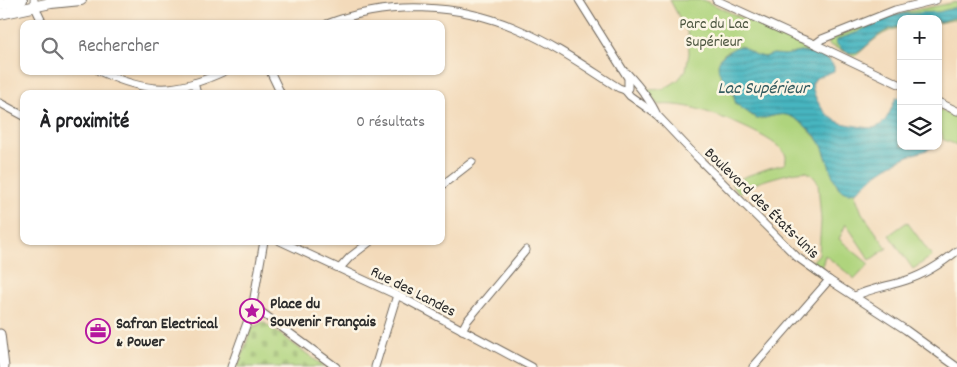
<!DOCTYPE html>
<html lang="fr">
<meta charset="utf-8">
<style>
:root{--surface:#fff;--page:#f6f6f6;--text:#202124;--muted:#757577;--line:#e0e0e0}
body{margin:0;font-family:Dekko,sans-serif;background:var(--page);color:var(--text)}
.controls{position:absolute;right:15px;top:15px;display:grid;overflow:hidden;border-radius:10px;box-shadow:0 1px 4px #0004}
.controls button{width:45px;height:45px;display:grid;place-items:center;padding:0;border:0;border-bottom:1px solid var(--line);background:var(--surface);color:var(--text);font:25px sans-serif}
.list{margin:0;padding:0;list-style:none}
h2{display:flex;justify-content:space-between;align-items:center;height:65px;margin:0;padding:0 20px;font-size:21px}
h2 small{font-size:16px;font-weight:400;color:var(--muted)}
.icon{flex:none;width:28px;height:28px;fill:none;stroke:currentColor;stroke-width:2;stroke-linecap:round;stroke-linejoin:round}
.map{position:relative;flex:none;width:957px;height:367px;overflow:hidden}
.search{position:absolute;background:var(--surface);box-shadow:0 1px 4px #0004;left:20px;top:20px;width:425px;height:55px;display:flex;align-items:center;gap:12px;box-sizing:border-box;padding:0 18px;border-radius:10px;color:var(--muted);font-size:19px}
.panel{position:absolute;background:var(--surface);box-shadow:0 1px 4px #0004;left:20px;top:90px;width:425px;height:155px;border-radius:10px}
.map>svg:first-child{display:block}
.green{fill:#afd47d;stroke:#6d8054}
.cemetery{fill:url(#cemetery-stones);stroke:#6d8054}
.water{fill:url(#water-rules);stroke:#387076}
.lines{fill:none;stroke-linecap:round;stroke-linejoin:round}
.minor-casing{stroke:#71685d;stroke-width:9}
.tertiary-casing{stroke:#71685d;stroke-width:11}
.primary-casing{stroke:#71685d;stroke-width:12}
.minor{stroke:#fff;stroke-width:7}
.tertiary{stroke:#fff;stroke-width:9}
.primary{stroke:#fff;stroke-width:10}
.labels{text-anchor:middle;stroke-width:5;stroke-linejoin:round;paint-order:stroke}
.park-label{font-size:16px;fill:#4c5540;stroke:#fcf5e5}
.street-label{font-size:16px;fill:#2b2b2b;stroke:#fcf5e5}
.poi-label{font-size:16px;font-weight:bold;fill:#2b2b2b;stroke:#fcf5e5;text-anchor:start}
.water-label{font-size:18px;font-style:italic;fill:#345b5f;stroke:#fcf5e5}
</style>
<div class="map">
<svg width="957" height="367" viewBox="0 0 957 367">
<defs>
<pattern id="cemetery-stones" width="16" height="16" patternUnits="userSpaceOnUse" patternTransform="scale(1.25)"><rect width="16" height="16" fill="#afd47d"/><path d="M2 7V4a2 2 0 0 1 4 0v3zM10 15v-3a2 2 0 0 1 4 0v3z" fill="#97b66c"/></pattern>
<pattern id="water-rules" width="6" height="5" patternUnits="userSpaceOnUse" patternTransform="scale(1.25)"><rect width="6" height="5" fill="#46b5c0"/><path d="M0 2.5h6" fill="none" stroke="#3b939c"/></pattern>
</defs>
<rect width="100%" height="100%" fill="#fcf5e5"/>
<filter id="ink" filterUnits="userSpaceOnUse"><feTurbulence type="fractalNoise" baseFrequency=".02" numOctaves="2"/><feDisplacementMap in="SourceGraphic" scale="10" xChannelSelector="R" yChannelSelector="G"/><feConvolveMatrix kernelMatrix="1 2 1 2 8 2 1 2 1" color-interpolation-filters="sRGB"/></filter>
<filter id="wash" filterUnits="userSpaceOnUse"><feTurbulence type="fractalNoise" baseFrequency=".0096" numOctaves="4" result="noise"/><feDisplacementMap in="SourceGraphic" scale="20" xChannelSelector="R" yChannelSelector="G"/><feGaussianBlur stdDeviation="1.12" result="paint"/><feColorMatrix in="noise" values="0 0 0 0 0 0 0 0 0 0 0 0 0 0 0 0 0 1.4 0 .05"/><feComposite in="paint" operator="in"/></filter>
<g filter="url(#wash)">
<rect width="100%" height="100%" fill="#f3daba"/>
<g class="green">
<path d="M670 0H703L816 52 808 51 785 55 773 54 765 57 755 55 743 47 739 46 725 53 721 57 718 64 721 75 726 84 732 90 736 104 757 119 783 114 793 117 804 125 821 143 837 186 844 192H854L862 213 887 248 870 260 846 224 839 239 869 264 855 279 825 255 821 270 811 263 819 254 821 221 818 183C815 178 812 174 807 172 798 169 758 182 749 186 746 188 743 190 739 193L731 184 744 177 769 168 785 164C786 163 786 157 786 156 782 139 707 110 689 107 679 105 669 104 658 105L646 90 664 89 678 80 686 70 689 53 688 34Z"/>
<path d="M957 2V19L938 23V19H901V27C892 30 885 32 878 37 869 43 863 51 855 56L829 45V41L831 39 853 30 905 12Z"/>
<path d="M938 109 957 118V145L942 139 943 137 938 124Z"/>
<path d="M907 222 932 256 913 269 889 235Z"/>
</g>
<path class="cemetery" d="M263 322 325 367H238L252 327 258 325Z"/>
<g class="water">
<path d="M957 7V17L938 22V19H901V26C890 28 881 32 873 40 868 44 863 50 858 52 850 55 837 49 836 41L839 39 858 32 883 19 897 14 939 12Z"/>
<path d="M739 46 743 47 755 55 765 57 773 54 785 55 800 52H816L827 58 834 66V71L816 78 812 84C814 100 825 117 841 123 846 124 852 125 857 126 864 127 873 130 880 125 888 120 892 106 896 98L901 97V146H934C925 152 915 153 906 157 895 162 882 170 873 177 865 183 859 194 848 193 833 192 828 156 821 144 816 134 798 118 787 115 776 113 767 119 757 119L736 104C734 100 735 96 733 92 732 88 727 86 725 83 711 62 720 55 739 46Z"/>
</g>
</g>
<g filter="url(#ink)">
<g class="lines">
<defs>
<g id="minor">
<path d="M34 0 35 7 43 24"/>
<path d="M579 0 628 78V88L625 90"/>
<path d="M716 0 797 37 815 44 901 85"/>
<path d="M327 24C388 0 459 3 520 30 555 45 587 68 619 88L625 90"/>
<path d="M815 44 822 39 895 10 936 0"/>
<path d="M99 71C148 94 176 94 225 71"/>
<path d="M270 71 281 94"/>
<path d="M627 73C639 86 650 99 657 115"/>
<path d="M194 83 197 94"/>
<path d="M625 90 630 96 657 115 696 156 797 257 829 280 906 330 957 367"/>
<path d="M938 102 957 111"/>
<path d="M0 103 24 116"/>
<path d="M441 186 472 162"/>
<path d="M280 241 405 299 532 367"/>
<path d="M340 268 350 257 371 241"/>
<path d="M855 296C872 288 890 286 907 280 926 274 942 263 957 251"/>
<path d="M252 309 261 312 336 367"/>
<path d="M462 330 467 321 526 250"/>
<path d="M231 367 252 309 264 241"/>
<path d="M375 367 397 295"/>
<path d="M753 367 829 280"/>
</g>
<path id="tertiary" d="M0 334 4 367"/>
<g id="primary">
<path d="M0 4 22 0"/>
<path d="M0 14 51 3 81 0"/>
</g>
</defs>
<use href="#minor" class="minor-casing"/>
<use href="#tertiary" class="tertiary-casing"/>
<use href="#primary" class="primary-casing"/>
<use href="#minor" class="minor"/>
<use href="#tertiary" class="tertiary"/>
<use href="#primary" class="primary"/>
</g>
</g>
<defs>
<symbol id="sight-ring" viewBox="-11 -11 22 22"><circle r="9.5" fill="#fcf5e5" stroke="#b5179e" stroke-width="1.5"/><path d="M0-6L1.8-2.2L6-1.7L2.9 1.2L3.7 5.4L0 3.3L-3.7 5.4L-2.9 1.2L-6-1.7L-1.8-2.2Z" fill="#b5179e"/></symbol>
<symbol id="office-ring" viewBox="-11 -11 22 22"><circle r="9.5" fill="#fcf5e5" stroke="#b5179e" stroke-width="1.5"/><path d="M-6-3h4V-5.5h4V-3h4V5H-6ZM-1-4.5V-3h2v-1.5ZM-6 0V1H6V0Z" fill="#b5179e"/></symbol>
</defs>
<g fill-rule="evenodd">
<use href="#sight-ring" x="238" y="297" width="28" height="28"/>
<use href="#office-ring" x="84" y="317" width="28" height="28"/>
</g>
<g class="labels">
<g class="park-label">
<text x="714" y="28">Parc du Lac<tspan x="714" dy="18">Supérieur</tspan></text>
</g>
<g class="street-label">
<text transform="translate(763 202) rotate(44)" y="6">Boulevard des États-Unis</text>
<text transform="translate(414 290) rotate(27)" y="6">Rue des Landes</text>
</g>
<g class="poi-label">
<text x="270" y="308">Place du<tspan x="270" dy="18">Souvenir Français</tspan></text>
<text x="116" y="328">Safran Electrical<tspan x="116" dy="18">&amp; Power</tspan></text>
</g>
<g class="water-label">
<text x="763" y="93">Lac Supérieur</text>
</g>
</g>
</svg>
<div class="controls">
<button>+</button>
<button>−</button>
<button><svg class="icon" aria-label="layers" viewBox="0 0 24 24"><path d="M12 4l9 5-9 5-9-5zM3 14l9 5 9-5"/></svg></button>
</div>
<div class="search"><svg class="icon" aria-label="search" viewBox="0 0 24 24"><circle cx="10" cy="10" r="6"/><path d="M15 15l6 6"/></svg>Rechercher</div>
<section class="panel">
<h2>À proximité<small>0 résultats</small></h2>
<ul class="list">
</ul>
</section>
</div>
